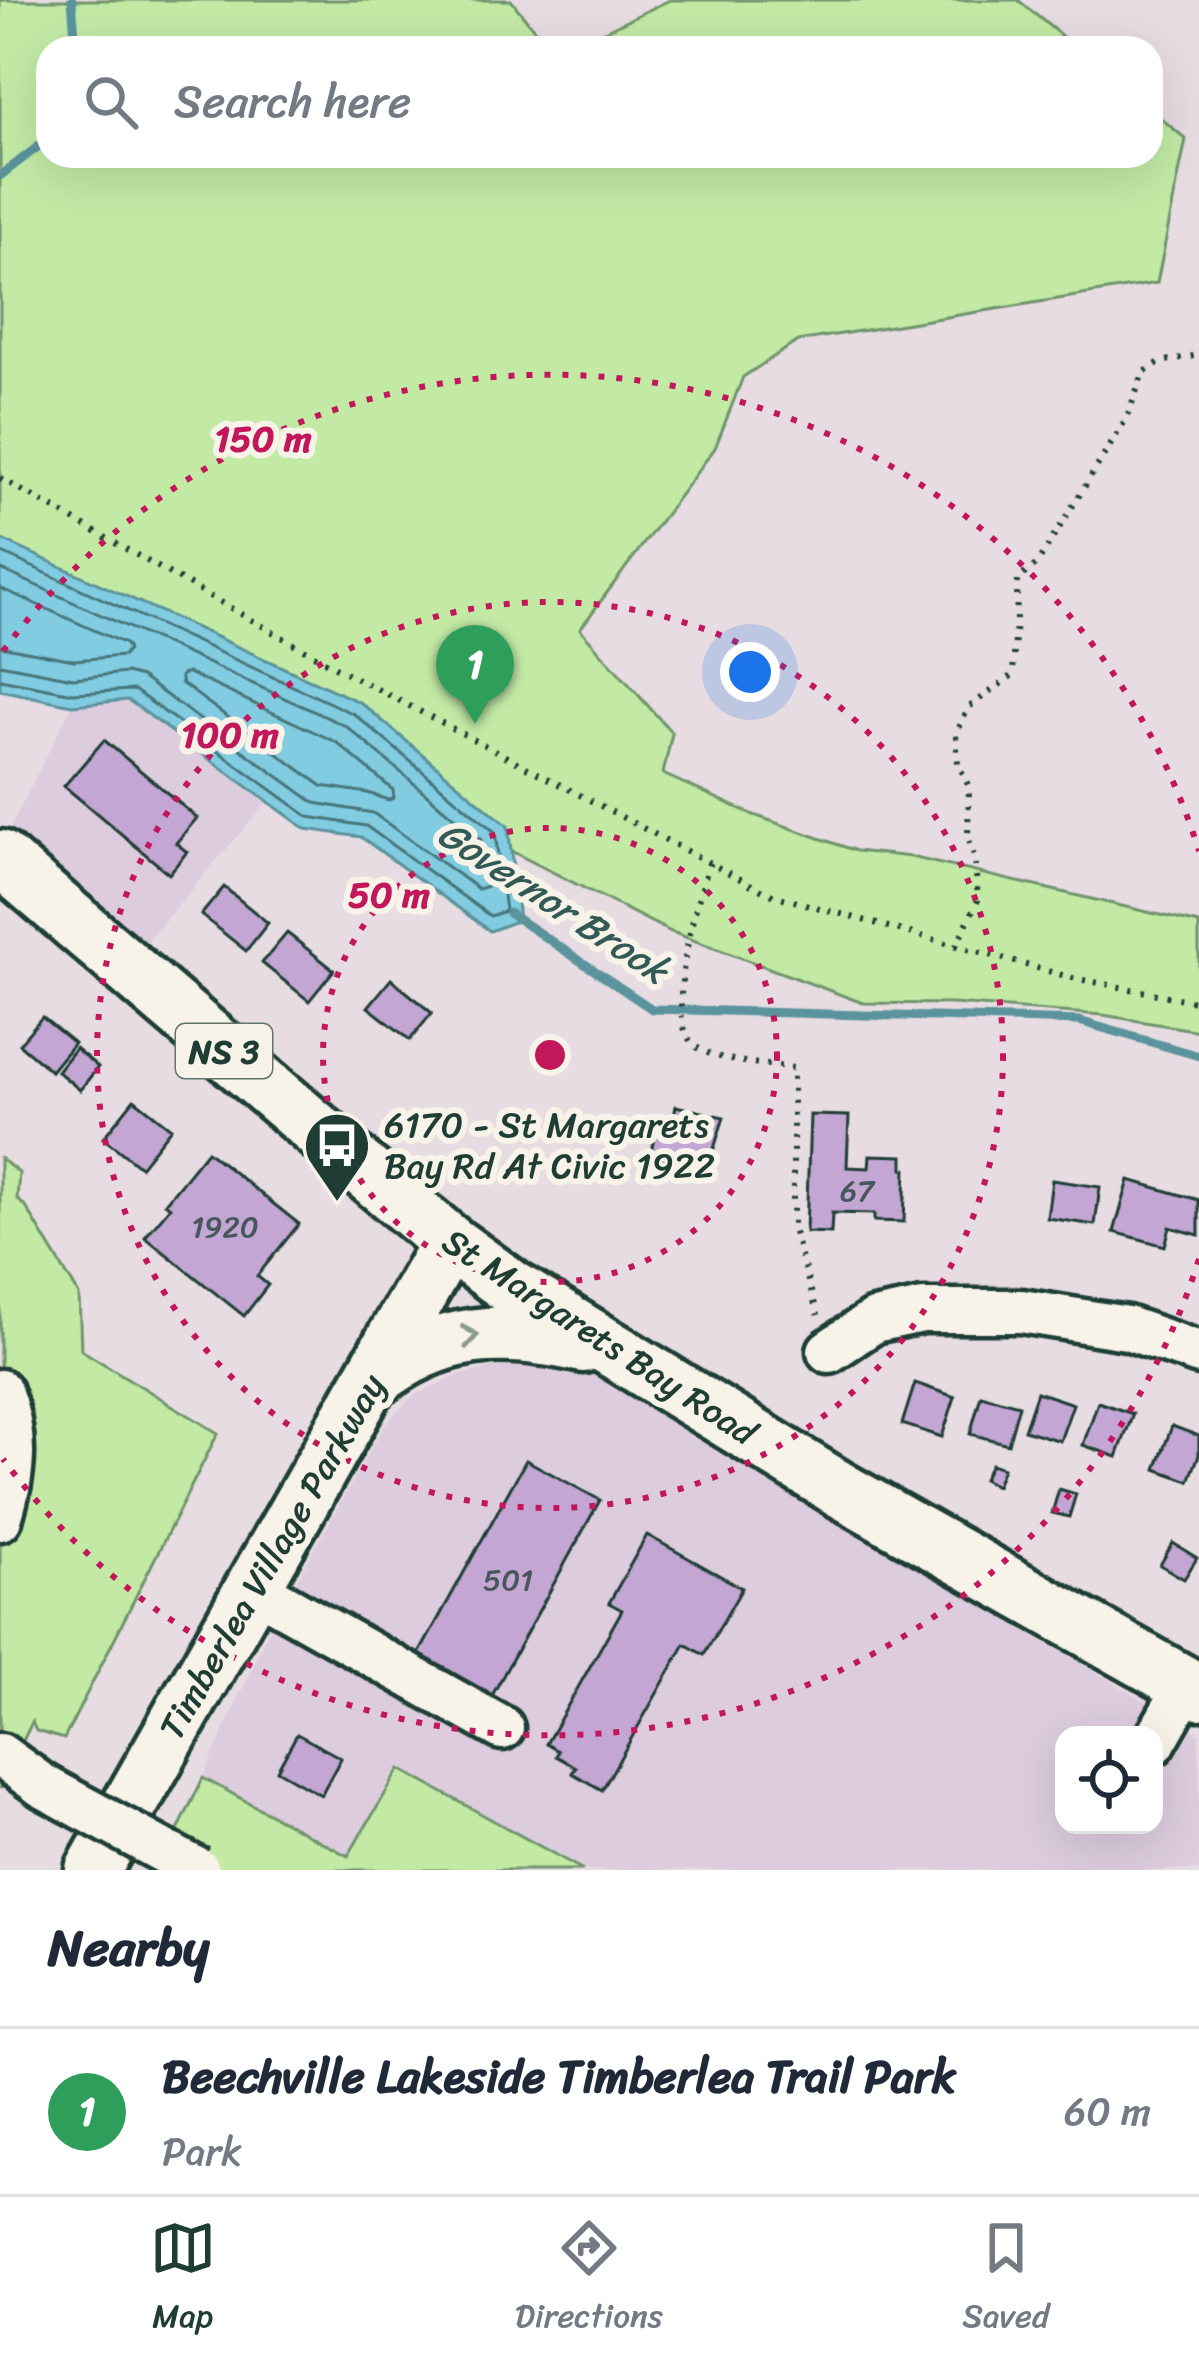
<!DOCTYPE html>
<style>
:root{--surface:#fff;--page:#f2f2f3;--text:#1f2937;--muted:#747a83;--line:#e0e1e3;--accent:#1f3d34}
body{margin:0;font-family:Sriracha,sans-serif;background:var(--page);color:var(--text)}
.controls{position:absolute;right:36px;bottom:36px;display:grid;overflow:hidden;border-radius:24px;box-shadow:0 12px 48px #0002}
.controls button{width:108px;height:108px;display:grid;place-items:center;padding:0;border:0;border-bottom:3px solid var(--line);background:var(--surface);color:var(--text);font:60px sans-serif}
.you{position:absolute;left:750px;top:672px;width:42px;height:42px;margin:-30px;border:9px solid #fff;border-radius:50%;background:#1a73e8;box-shadow:0 0 0 18px #1a73e833}
.badge{display:grid;place-items:center;width:78px;height:78px;border-radius:50%;background:var(--accent);color:#fff;font-size:39px;font-weight:700}
.pin{position:absolute;translate:-50% -99px;filter:drop-shadow(0 3px 6px #0008)}
.pin::after{content:'';position:absolute;top:63px;width:42px;height:36px;background:inherit;clip-path:polygon(0 0,100% 0,50% 100%)}
.list{margin:0;padding:0;list-style:none}
h2{display:flex;justify-content:space-between;align-items:center;height:156px;margin:0;padding:0 48px;font-size:51px}
h2 small{font-size:39px;font-weight:400;color:var(--muted)}
.list li{display:grid;grid-template-columns:78px 1fr auto;gap:36px;align-items:center;box-sizing:border-box;height:168px;padding:0 48px;border-top:3px solid var(--line)}
.list b{display:block;font-size:45px;white-space:nowrap}
.list p{margin:0;font-size:39px;white-space:nowrap;color:var(--muted)}
.list em{font-size:39px;font-style:normal;color:var(--muted)}
.icon{flex:none;width:66px;height:66px;fill:none;stroke:currentColor;stroke-width:2;stroke-linecap:round;stroke-linejoin:round}
.map{position:relative;flex:none;width:1199px;height:1870px;overflow:hidden}
.search{position:absolute;background:var(--surface);box-shadow:0 12px 48px #0002;left:36px;right:36px;top:36px;height:132px;display:flex;align-items:center;gap:30px;box-sizing:border-box;padding:0 42px;border-radius:36px;color:var(--muted);font-size:45px}
.sheet{height:324px;background:var(--surface)}
nav{display:flex;justify-content:space-around;align-items:center;box-sizing:border-box;height:168px;border-top:3px solid var(--line);background:var(--surface);font-size:33px;color:var(--muted)}
nav a{display:grid;justify-items:center;gap:6px}
nav .on{color:var(--accent)}
.map>svg:first-child{display:block}
.built{fill:#dcccde;fill-rule:evenodd}
.green{fill:#c2eaa5;stroke:#70946c;stroke-width:3}
.water{fill:#82cce2;stroke:#5a939c;stroke-width:3}
.lines{fill:none;stroke-linecap:round;stroke-linejoin:round}
.shore{stroke:#47767a;stroke-width:3}
.stream{stroke:#5a939c;stroke-width:9}
.building{fill:#c3a6d3;stroke:#1f3d34;stroke-width:3}
.minor-casing{stroke:#1f3d34;stroke-width:51}
.major-casing{stroke:#1f3d34;stroke-width:63}
.path{stroke:#1f3d34;stroke-width:6;stroke-dasharray:3 9;stroke-linecap:butt}
.minor{stroke:#f7f3e8;stroke-width:42}
.major{stroke:#f7f3e8;stroke-width:54}
.minor-bridge-casing{stroke:#1f3d34;stroke-width:51;stroke-linecap:butt}
.minor-bridge{stroke:#f7f3e8;stroke-width:42}
.oneway{stroke:#8b988e}
.ring{fill:none;stroke:#c2185b;stroke-width:6;stroke-dasharray:6 12}
.labels{text-anchor:middle;stroke-width:12;stroke-linejoin:round;paint-order:stroke}
.number-label{font-size:30px;fill:#48575c}
.shield{fill:#f7f3e8;stroke:#60746a;stroke-width:3}
.shield-label{font-size:33px;font-weight:bold;fill:#1f3d34}
.poi-label{font-size:36px;fill:#1f3d34;stroke:#f7f3e8;text-anchor:start}
.street-label{font-size:36px;fill:#1f3d34;stroke:#f7f3e8}
.water-label{font-size:39px;font-style:italic;fill:#335a57;stroke:#f7f3e8}
.centre{fill:#c2185b;stroke:#f7f3e8;stroke-width:6}
.ring-label{font-size:36px;text-anchor:middle;font-weight:bold;fill:#c2185b;stroke:#f7f3e8;stroke-width:12;stroke-linejoin:round;paint-order:stroke}
</style>
<div class="map">
<svg width="1199" height="1870" viewBox="0 0 1199 1870">
<rect width="100%" height="100%" fill="#e7dce2"/>
<filter id="ink" filterUnits="userSpaceOnUse"><feTurbulence type="fractalNoise" baseFrequency=".00833" numOctaves="2"/><feDisplacementMap in="SourceGraphic" scale="24" xChannelSelector="R" yChannelSelector="G"/><feConvolveMatrix kernelMatrix="1 2 1 2 8 2 1 2 1" color-interpolation-filters="sRGB"/></filter>
<g filter="url(#ink)">
<g class="built">
<path d="M128 700 268 801 121 971 0 848 72 705Z"/>
<path d="M507 1365H551L594 1375 1199 1733V1870H583L400 1769 349 1856 203 1778 267 1633 385 1424 413 1396 459 1375ZM1064 1735H1154V1825H1064Z"/>
</g>
<g class="green">
<path d="M0 0H511L549 48H48V156H1151V110L1186 139 1157 283 798 341 743 377 715 448 580 629 672 733 663 774 754 815 856 851 911 857 1199 924V1031L1103 1015 953 1004 863 1003 669 931 511 851 507 826 361 703 0 539Z"/>
<path d="M670 0H1018L1076 48H568Z"/>
<path d="M0 1158 19 1173 17 1199 26 1207 79 1295 81 1350 218 1433 64 1739 36 1731 32 1722 0 1789Z"/>
<path d="M400 1769 583 1870H159L203 1778 348 1856Z"/>
</g>
<path class="water" d="M0 539 361 703 508 826 519 920 490 931 361 837 306 829 128 700 72 705 0 690Z"/>
<g class="lines">
<g class="shore">
<path d="M0 552 354 714 495 832 505 911 490 916 366 826 309 817 134 690 73 693 0 679"/>
<path d="M0 569 346 726 481 840 487 886 478 889 373 813 315 803 141 677 126 673 73 678 0 664"/>
<path d="M0 588 125 644 128 650 123 656 74 660 0 646"/>
<path d="M188 673 336 742 393 790 394 798 388 800 368 793 322 786 181 683V675Z"/>
</g>
<g class="stream">
<path d="M72 0 76 48"/>
<path d="M0 176 48 139"/>
<path d="M509 913 652 1009 1079 1021 1199 1056"/>
</g>
</g>
<g class="building">
<path d="M104 740 197 818 176 843 187 852 169 874 64 786Z"/>
<path d="M224 887 268 923 246 951 201 915Z"/>
<path d="M287 933 334 970 309 1001 262 963Z"/>
<path d="M391 979 432 1013 410 1040 368 1007Z"/>
<path d="M42 1017 74 1043 51 1071 19 1044Z"/>
<path d="M75 1048 98 1067 80 1090 57 1071Z"/>
<path d="M134 1099 171 1128 140 1167 103 1138Z"/>
<path d="M676 1106 724 1117 705 1177 648 1164 656 1129 670 1132Z"/>
<path d="M810 1115 849 1116 847 1167 869 1168 870 1155 903 1156V1169H906L904 1222 874 1221V1214L832 1213 831 1233 806 1232Z"/>
<path d="M207 1151 299 1224 257 1276 268 1285 244 1316 145 1237 170 1207 165 1203Z"/>
<path d="M1052 1180 1100 1187 1095 1225 1047 1218Z"/>
<path d="M1129 1180 1199 1200V1235L1170 1227 1165 1246 1114 1232Z"/>
<path d="M915 1383 955 1397 942 1437 902 1424Z"/>
<path d="M1037 1392 1073 1404 1060 1441 1024 1430Z"/>
<path d="M981 1395 1019 1405 1008 1444 970 1434Z"/>
<path d="M1098 1402 1133 1414 1117 1457 1083 1445Z"/>
<path d="M1172 1426 1199 1436V1455L1189 1481 1156 1469Z"/>
<path d="M526 1460 600 1500 489 1701 415 1661Z"/>
<path d="M991 1464 1003 1468 996 1486 983 1479Z"/>
<path d="M1059 1489 1076 1494 1069 1517 1052 1513Z"/>
<path d="M647 1535 742 1588 704 1655 685 1644 602 1790 572 1773 576 1767 556 1756 558 1751 546 1744 622 1610 609 1603Z"/>
<path d="M1173 1543 1197 1558 1184 1579 1160 1565Z"/>
<path d="M297 1734 341 1758 321 1795 277 1770Z"/>
</g>
<g class="lines">
<defs>
<g id="minor">
<path d="M829 1351 874 1321 923 1311H1021L1127 1328 1199 1353"/>
<path d="M0 1391C18 1436 14 1474 0 1519"/>
<path d="M255 1589 502 1728"/>
<path d="M1154 1743 1187 1685"/>
<path d="M0 1755 43 1786"/>
</g>
<g id="major">
<path d="M0 858 361 1168 449 1242 512 1288 841 1490 1199 1692"/>
<path d="M373 1381C442 1328 501 1327 583 1345"/>
<path d="M93 1870 449 1242"/>
</g>
</defs>
<use href="#minor" class="minor-casing"/>
<use href="#major" class="major-casing"/>
<g class="path">
<path d="M0 478 335 667 769 894 1073 978 1199 1002"/>
<path d="M710 863C697 899 663 1014 693 1044 711 1062 768 1064 793 1068V1229L818 1315"/>
<path d="M956 946 978 900 975 860 968 837 969 787 958 763 956 734 969 707 1013 675 1018 579 1037 564 1127 418 1143 373 1160 362 1199 355"/>
</g>
<use href="#minor" class="minor"/>
<use href="#major" class="major"/>
<defs>
<path id="minor-bridge" d="M43 1786 198 1870"/>
</defs>
<use href="#minor-bridge" class="minor-bridge-casing"/>
<use href="#minor-bridge" class="minor-bridge"/>
</g>
<defs><path id="oneway-chevron" d="M-2-3.5L2.5 0L-2 3.5" fill="none" stroke-width="1.6" stroke-linecap="round" stroke-linejoin="round" transform="scale(3)"/></defs>
<use class="oneway" href="#oneway-chevron" transform="translate(470 1336) rotate(-9)"/>
</g>
<g class="ring">
<circle cx="550" cy="1055" r="227"/>
<circle cx="550" cy="1055" r="453"/>
<path d="M1199 1259A680 680 0 0 1 3 1459M3 651A680 680 0 0 1 1199 851"/>
</g>
<defs>
<symbol id="bus-pin" viewBox="-11 -11 22 30"><path d="M0 17L-7.5 6A9.5 9.5 0 1 1 7.5 6Z" fill="#1f3d34" stroke="#f7f3e8"/><path d="M-5-6H5V4H4V6H2V4H-2V6H-4V4H-5ZM-3.5-4V0h7V-4ZM-3.5 1.2v1.5H-2V1.2ZM2 1.2v1.5H3.5V1.2Z" fill="#fff"/></symbol>
</defs>
<g fill-rule="evenodd">
<use href="#bus-pin" x="299" y="1107" width="76" height="104"/>
</g>
<g class="labels">
<g class="number-label">
<text x="857" y="1201">67</text>
<text x="225" y="1237">1920</text>
<text x="508" y="1590">501</text>
</g>
<rect class="shield" x="176" y="1024" width="96" height="54" rx="9"/>
<g class="shield-label">
<text x="224" y="1063">NS 3</text>
</g>
<g class="poi-label">
<text x="384" y="1137">6170 - St Margarets<tspan x="384" dy="41">Bay Rd At Civic 1922</tspan></text>
</g>
<g class="street-label">
<text transform="translate(600 1336) rotate(33)" y="13">St Margarets Bay Road</text>
<text transform="translate(271 1556) rotate(-60)" y="13">Timberlea Village Parkway</text>
</g>
<g class="water-label">
<text transform="translate(554 901) rotate(33)" y="14">Governor Brook</text>
</g>
</g>
<circle cx="550" cy="1055" r="18" class="centre"/>
<g class="ring-label">
<text x="263" y="451">150 m</text>
<text x="230" y="747">100 m</text>
<text x="389" y="907">50 m</text>
</g>
</svg>
<div class="controls">
<button><svg class="icon" aria-label="locate" viewBox="0 0 24 24"><circle cx="12" cy="12" r="6"/><path d="M12 2v4M12 18v4M2 12h4M18 12h4"/></svg></button>
</div>
<div class="you"></div>
<div class="pin badge" style="left:475px;top:724px;background:#2e9e5b">1</div>
<div class="search"><svg class="icon" aria-label="search" viewBox="0 0 24 24"><circle cx="10" cy="10" r="6"/><path d="M15 15l6 6"/></svg>Search here</div>
</div>
<section class="sheet">
<h2>Nearby<small></small></h2>
<ul class="list">
<li><span class="badge" style="background:#2e9e5b">1</span><div><b>Beechville Lakeside Timberlea Trail Park</b><p>Park</p></div><em>60 m</em></li>
</ul>
</section>
<nav>
<a class="on"><svg class="icon" aria-label="map" viewBox="0 0 24 24"><path d="M3 6l6-2 6 2 6-2v14l-6 2-6-2-6 2zM9 4v14M15 6v14"/></svg>Map</a>
<a><svg class="icon" aria-label="directions" viewBox="0 0 24 24"><path d="M12 3l9 9-9 9-9-9zM9 14v-3h6M13 9l2 2-2 2"/></svg>Directions</a>
<a><svg class="icon" aria-label="saved" viewBox="0 0 24 24"><path d="M7 4h10v16l-5-4-5 4z"/></svg>Saved</a>
</nav>
